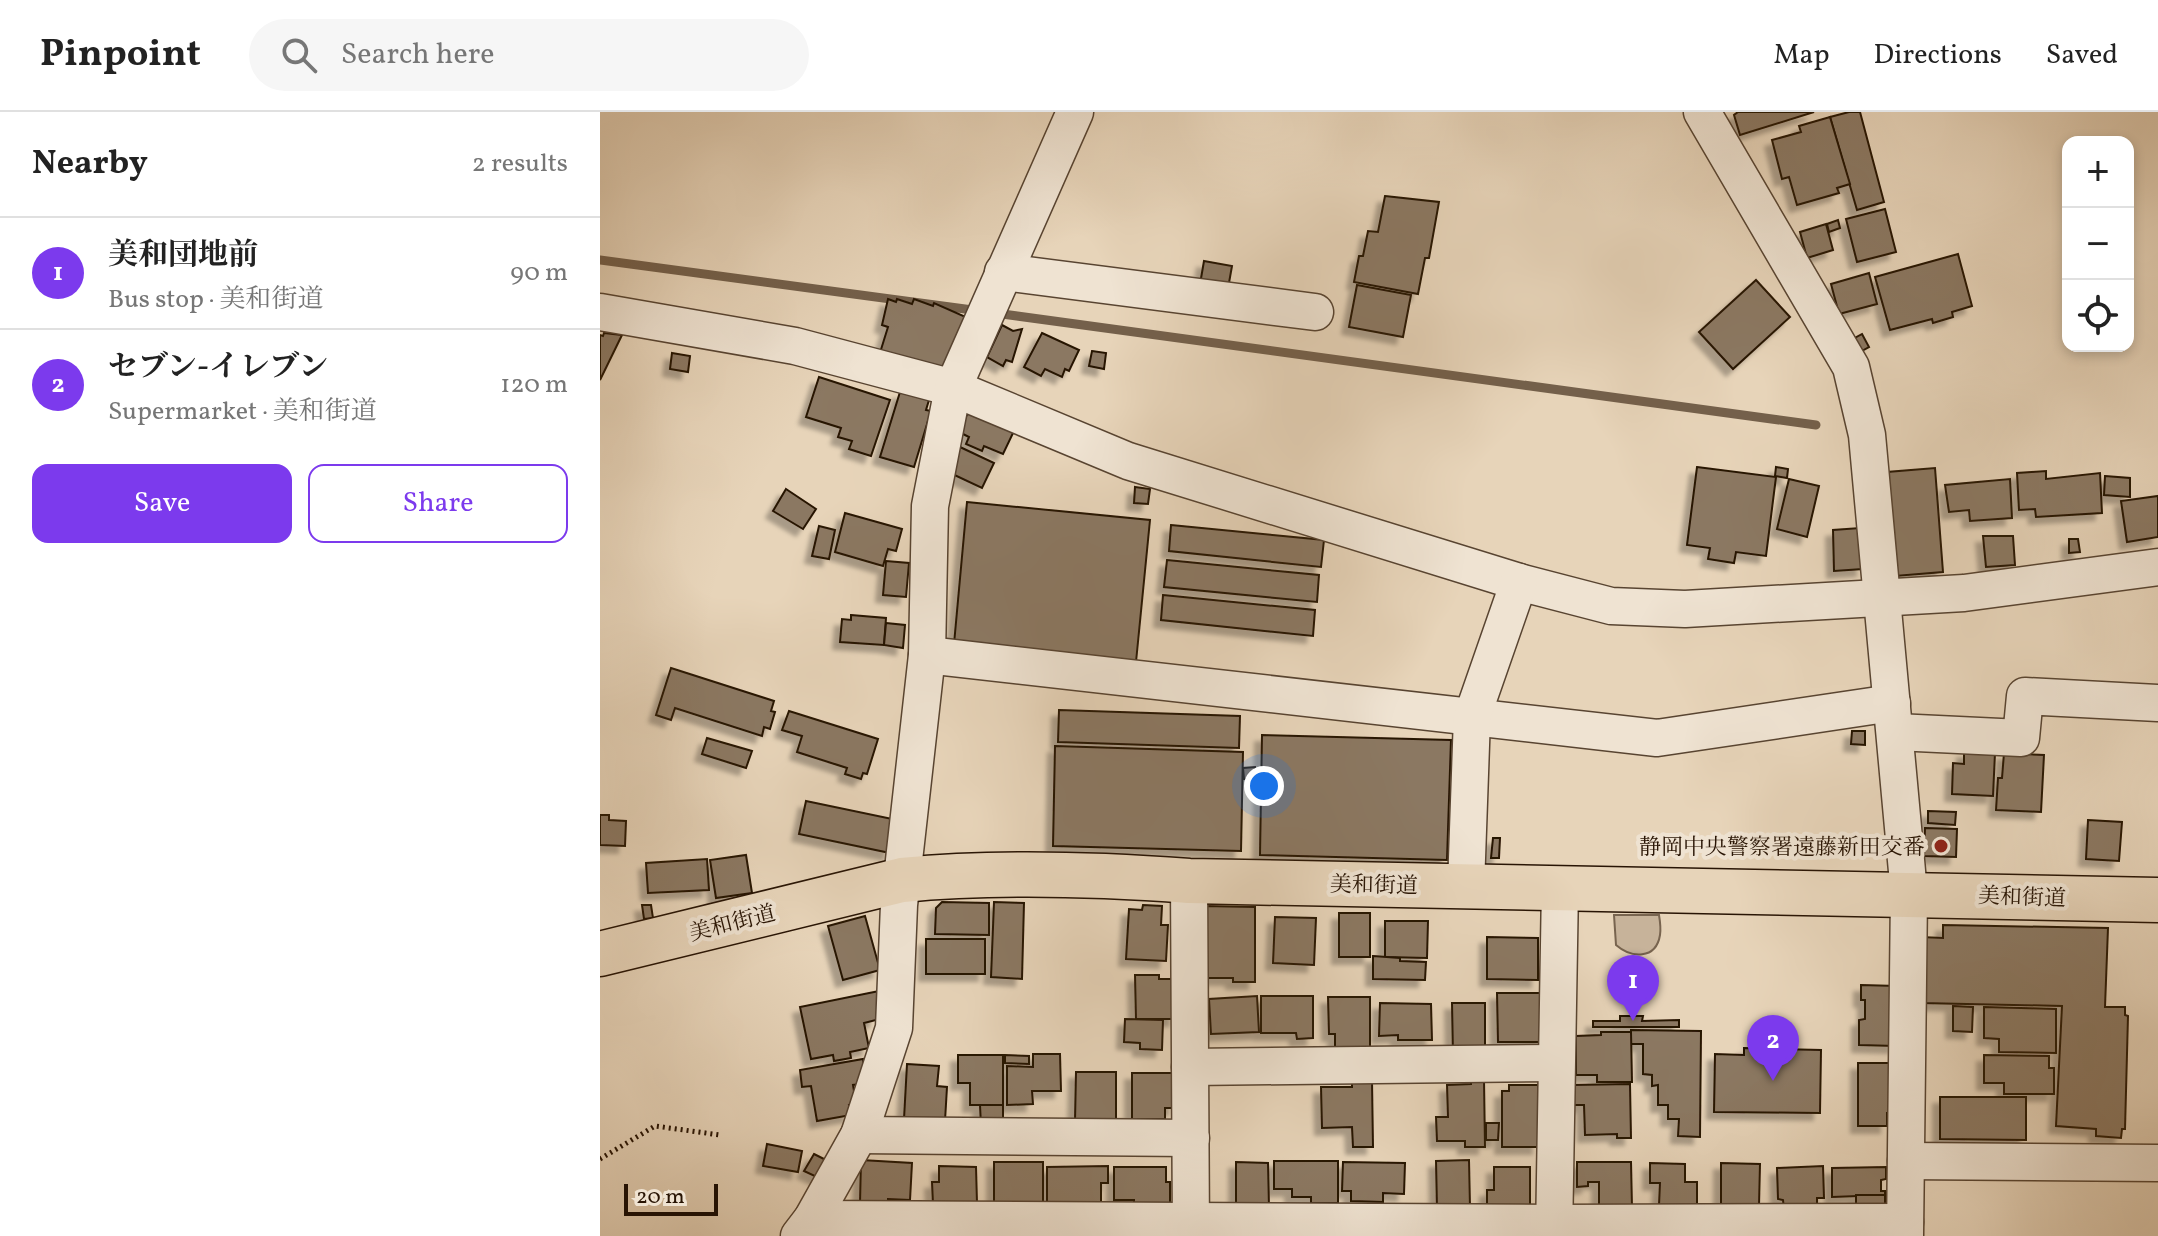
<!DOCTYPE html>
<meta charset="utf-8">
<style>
:root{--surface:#fff;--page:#f6f6f6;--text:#222;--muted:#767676;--line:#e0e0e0;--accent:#7c3aed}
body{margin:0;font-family:Vollkorn,"Noto Serif JP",serif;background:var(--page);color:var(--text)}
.controls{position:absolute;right:24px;top:24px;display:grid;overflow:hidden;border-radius:16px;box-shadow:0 4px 12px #0003}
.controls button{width:72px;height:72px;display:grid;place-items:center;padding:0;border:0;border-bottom:2px solid var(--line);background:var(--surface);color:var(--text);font:40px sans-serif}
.scale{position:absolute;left:24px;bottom:20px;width:94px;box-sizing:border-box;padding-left:8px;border:4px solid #281404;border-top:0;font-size:22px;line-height:28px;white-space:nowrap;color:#281404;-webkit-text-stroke:6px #efe3d2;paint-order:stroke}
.you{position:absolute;left:664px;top:674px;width:28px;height:28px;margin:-20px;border:6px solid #fff;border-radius:50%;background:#1a73e8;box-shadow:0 0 0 12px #1a73e833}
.badge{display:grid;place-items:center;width:52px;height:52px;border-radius:50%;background:var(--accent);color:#fff;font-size:26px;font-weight:700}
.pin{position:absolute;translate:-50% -66px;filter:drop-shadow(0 2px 4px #0008)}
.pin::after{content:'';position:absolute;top:42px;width:28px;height:24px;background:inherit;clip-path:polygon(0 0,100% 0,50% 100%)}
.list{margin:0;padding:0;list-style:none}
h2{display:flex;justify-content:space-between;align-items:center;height:104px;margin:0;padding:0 32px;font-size:34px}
h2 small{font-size:26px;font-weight:400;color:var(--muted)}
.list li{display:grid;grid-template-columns:52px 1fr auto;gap:24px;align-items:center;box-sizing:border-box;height:112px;padding:0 32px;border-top:2px solid var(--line)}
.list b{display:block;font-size:30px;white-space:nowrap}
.list p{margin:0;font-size:26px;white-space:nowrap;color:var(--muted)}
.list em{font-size:26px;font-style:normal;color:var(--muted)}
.actions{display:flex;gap:16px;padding:24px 32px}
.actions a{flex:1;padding:18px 0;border:2px solid var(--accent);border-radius:16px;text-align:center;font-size:28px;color:var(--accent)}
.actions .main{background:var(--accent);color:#fff}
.icon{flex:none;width:44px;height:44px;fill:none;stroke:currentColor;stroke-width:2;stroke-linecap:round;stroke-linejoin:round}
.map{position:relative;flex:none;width:1558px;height:1124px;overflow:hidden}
header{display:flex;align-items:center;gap:48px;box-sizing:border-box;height:112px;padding:0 40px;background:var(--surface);border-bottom:2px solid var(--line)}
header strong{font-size:38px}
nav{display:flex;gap:44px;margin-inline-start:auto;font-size:28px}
.search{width:560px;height:72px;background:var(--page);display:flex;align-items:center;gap:20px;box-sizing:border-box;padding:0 28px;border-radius:44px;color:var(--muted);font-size:30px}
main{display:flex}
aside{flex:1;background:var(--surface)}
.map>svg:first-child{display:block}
.green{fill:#c7b39a;stroke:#78644f;stroke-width:2}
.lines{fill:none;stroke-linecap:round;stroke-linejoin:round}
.stream{stroke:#74604b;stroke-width:9}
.building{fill:#8b7862;stroke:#281404;stroke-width:2;filter:url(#shadow)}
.minor-casing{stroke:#584431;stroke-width:39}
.primary-casing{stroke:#281404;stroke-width:47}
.path{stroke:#281404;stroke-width:5;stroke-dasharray:2 4;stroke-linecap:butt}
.minor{stroke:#efe3d2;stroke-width:36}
.primary{stroke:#e7d4b9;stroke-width:44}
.poi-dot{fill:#8f2418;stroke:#efe3d2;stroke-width:3}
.labels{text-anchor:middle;stroke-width:8;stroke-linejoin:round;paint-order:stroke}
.poi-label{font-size:22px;fill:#281404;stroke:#efe3d2;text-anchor:end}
.street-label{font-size:22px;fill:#281404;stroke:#efe3d2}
</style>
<header>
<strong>Pinpoint</strong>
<div class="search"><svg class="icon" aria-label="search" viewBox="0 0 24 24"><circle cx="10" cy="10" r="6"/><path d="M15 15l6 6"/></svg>Search here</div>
<nav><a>Map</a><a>Directions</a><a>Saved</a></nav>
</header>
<main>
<aside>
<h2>Nearby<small>2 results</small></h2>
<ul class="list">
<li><span class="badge">1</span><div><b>美和団地前</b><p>Bus stop · 美和街道</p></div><em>90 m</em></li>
<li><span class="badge">2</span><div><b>セブン-イレブン</b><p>Supermarket · 美和街道</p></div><em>120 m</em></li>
</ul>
<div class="actions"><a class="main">Save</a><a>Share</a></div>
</aside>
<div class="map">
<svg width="1558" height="1124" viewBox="0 0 1558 1124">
<defs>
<filter id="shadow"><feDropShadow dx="-7" dy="7" stdDeviation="2" flood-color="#0004"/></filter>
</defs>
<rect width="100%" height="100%" fill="#e7d4b9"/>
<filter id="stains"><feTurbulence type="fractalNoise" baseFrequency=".0025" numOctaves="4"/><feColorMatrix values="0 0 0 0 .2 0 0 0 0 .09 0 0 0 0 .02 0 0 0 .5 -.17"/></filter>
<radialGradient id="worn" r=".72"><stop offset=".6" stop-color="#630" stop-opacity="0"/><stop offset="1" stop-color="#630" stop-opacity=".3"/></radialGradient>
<path class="green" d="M1014 803H1059C1060 809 1061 817 1060 823 1056 848 1031 846 1016 833Z"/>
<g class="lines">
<g class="stream">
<path d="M0 148 380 199"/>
<path d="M395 201 1216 313"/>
</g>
</g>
<g class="building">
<path d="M1138 0H1214L1140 23 1134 3Z"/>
<path d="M1249 0H1260L1284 90 1257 98 1230 5Z"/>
<path d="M1230 5 1250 72 1237 76 1239 81 1197 93 1189 65 1182 67 1172 28 1201 20 1199 14Z"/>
<path d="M785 84 839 90 829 146H825L818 182 754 170 759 144H763L768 119 778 120Z"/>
<path d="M1285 97 1296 140 1257 150 1246 107Z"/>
<path d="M1238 108 1240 116 1229 120 1227 112Z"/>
<path d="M1226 112 1233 138 1207 146 1200 120Z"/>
<path d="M1358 142 1372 194 1352 200 1353 205 1333 211 1332 207 1290 218 1275 165Z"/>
<path d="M604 149 632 154 627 182 599 178Z"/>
<path d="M1269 161 1277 192 1239 202 1231 172Z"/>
<path d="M1156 168 1190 205 1133 257 1099 220Z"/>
<path d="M757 173 811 183 803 225 749 215Z"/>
<path d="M288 187 296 190 297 187 312 192 314 187 333 194 334 191 368 206 342 266 279 244 288 215 282 213Z"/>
<path d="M402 213 413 219 422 217 412 250 406 248 403 254 387 245Z"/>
<path d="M4 221 22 223 0 268V223L3 224Z"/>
<path d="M442 221 479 238 469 259 465 257 462 265 445 257 441 264 424 255Z"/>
<path d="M1262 222 1269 235 1260 240 1253 227Z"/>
<path d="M492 239 506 241 504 257 489 254Z"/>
<path d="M72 241 90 244 88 260 70 257Z"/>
<path d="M219 265 290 288 271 344 249 337 252 329 238 325 241 316 206 305Z"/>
<path d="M300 280 329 288 326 298 331 299 314 355 280 345Z"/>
<path d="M369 298 414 319 403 342 384 334 382 339 366 332 369 325 359 320Z"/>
<path d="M360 335 394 351 382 376 348 360Z"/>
<path d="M1097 355 1176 365 1166 444 1136 440 1134 451 1108 447 1110 436 1087 433Z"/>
<path d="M1176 355 1188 357 1187 366 1175 364Z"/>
<path d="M1335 356 1343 460 1295 464 1287 360Z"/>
<path d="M1446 359V367L1500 361 1502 401 1436 405 1435 397 1419 398 1417 361Z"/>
<path d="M1505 364 1530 366V385L1504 383Z"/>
<path d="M1189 367 1219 374 1207 425 1177 417Z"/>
<path d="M1410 367 1412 406 1370 409 1369 398 1349 400 1345 373Z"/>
<path d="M535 375 550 377 548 392 534 391Z"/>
<path d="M186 377 216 397 203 417 173 399Z"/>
<path d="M1558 384V425L1527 430 1521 389Z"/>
<path d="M367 390 550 408 536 550 354 532Z"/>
<path d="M245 401 302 417 296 439 288 437 283 454 235 440Z"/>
<path d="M571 413 724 428 721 455 569 439Z"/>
<path d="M219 414 235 418 229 447 212 444Z"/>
<path d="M1260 416 1263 457 1234 459 1233 418Z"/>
<path d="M1383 424H1413L1415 453 1386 455Z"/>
<path d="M1469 427H1478L1480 440 1469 441Z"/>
<path d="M567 448 719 463 717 490 564 475Z"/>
<path d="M286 449 309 451 306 485 283 483Z"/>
<path d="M563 483 715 498 713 524 561 508Z"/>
<path d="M251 503 286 506 284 533 240 530 242 507 251 508Z"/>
<path d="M286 511 305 513 303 536 284 533Z"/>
<path d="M71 556 174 589 171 599 175 600 170 617 164 615 162 624 75 596 71 608 56 603Z"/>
<path d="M459 598 640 604 639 636 458 630Z"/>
<path d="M189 599 278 627 267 662 263 661 261 667 245 662 247 656 197 640 202 624 182 618Z"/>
<path d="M1252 619H1265V633L1251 632Z"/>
<path d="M662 623 851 628 847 748 660 743Z"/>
<path d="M107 626 152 639 146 656 102 642Z"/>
<path d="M455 634 643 640 641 739 453 734Z"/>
<path d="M1364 639 1395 641 1393 684 1352 682 1353 651 1364 652Z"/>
<path d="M1404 641 1444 643 1441 700 1396 698 1398 666H1402Z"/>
<path d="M655 655V667H644L643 656Z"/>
<path d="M206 689 297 708 290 741 199 722Z"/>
<path d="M1328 699 1356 700 1355 713 1328 711Z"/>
<path d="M0 703H9V708L26 709 25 734 0 733Z"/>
<path d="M1488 708 1522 710 1519 749 1486 747Z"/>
<path d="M1325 716 1357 717 1356 745 1324 744Z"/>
<path d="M893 726H900L899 746H891Z"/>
<path d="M146 743 152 781 116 786 110 748Z"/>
<path d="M107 747 109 778 48 781 46 751Z"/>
<path d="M342 790 389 791V823L335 822 336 796Z"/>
<path d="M394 790 424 791 422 867 391 865Z"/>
<path d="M42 793H51L53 806 44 807Z"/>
<path d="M543 793 562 794 561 813H568L566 849 526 847 529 797 542 798Z"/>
<path d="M604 794 655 795V870H633V866H605Z"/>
<rect x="739" y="801" width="31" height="44"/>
<path d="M265 804 280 858 243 868 228 814Z"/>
<path d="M675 805 716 806 714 853 673 851Z"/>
<path d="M785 809H828L827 846 785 845Z"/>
<path d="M1343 813 1508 816 1505 895H1525V903L1528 904 1525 1017H1522L1521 1026 1496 1024V1017L1456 1014 1462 894 1321 891V825L1343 826Z"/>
<path d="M887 825 938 826V868L887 867Z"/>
<rect x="326" y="827" width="59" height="35"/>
<path d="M773 844 800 846V849L826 850 825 868 773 867Z"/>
<path d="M535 863H559V867H576V907H536Z"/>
<path d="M1261 873 1297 874 1296 934 1259 933V908L1265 907V888H1261Z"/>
<path d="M279 879 276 908 264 911 269 936 250 940 251 946 234 949 233 943 211 947 200 895Z"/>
<path d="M897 881H944V930H898Z"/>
<path d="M657 884 659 920 611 922 609 887Z"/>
<path d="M661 884H713V926L697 927 696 921H661Z"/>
<path d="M728 885H770V941H735V922H729Z"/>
<path d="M780 891 831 892 832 928H798V923L779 924Z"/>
<path d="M852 891H885V942L853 943Z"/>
<path d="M1353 894 1373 895 1372 920 1353 919Z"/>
<path d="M1384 895 1456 897V941L1399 940V927L1384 926Z"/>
<path d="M1020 904H1043L1042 909 1079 908V915H993V909H1020Z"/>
<path d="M525 907 563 908 562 938 540 937V931L524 930Z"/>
<path d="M1031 918 1101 919 1100 1025 1078 1024 1079 1007H1068V993H1058V973L1052 974V963L1043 962V932H1031Z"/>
<path d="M1001 920H1031L1032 970H997V963H976V924L1001 923Z"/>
<path d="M1144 936 1221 938 1220 1001 1114 1000 1115 942 1144 943Z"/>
<path d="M433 942H460L461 979H432L433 992 407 993V954L433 955Z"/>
<path d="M358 943H403V993H370V971H358Z"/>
<path d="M405 943 429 944V952L405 951Z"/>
<path d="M1384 943 1449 944V956H1454V982H1404V971H1384Z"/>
<path d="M263 947 265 961 262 972 253 973 256 991 249 993 251 1003 217 1009 211 974 202 975 200 958Z"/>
<path d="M1258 951H1296V1001H1287V1014H1258Z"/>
<path d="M307 952 339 954 337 974 347 975 345 1009 304 1007Z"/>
<path d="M476 960H516V1010L475 1009Z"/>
<path d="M532 961H575V996H565V1007H532Z"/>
<path d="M871 968H884L885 1035H865V1029H837L836 1005H848L847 973 871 972Z"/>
<path d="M772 969 773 1035H753L752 1015 722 1016 721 975H752V970Z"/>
<path d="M1030 972 1031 1026H1017V1022L985 1023 984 993H974L973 973Z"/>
<path d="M909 973H938L939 1035H902V979H909Z"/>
<path d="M1340 985H1426V1028L1340 1027Z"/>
<path d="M380 993H403V1014H381Z"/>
<path d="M886 1011H899L898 1028H886Z"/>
<path d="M167 1032 202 1039 198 1060 163 1054Z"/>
<path d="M214 1042 228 1049 219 1066 204 1059Z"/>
<path d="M261 1048 312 1051 310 1088 288 1087V1093L260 1091Z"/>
<path d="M869 1048 870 1095 837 1096 836 1049Z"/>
<path d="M674 1049H738V1091H711V1085H692V1077H674Z"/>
<rect x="394" y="1050" width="49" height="45"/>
<path d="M636 1050 668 1051 669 1095H636Z"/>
<path d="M743 1050 805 1051 804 1082 783 1081V1090L751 1089V1079H742Z"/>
<path d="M977 1050H1031L1032 1095H999V1070H988V1074L977 1075Z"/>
<path d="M1050 1051 1085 1052V1070H1097V1093H1059L1060 1071H1050Z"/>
<path d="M1121 1051 1160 1052 1159 1094 1121 1093Z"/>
<path d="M339 1054 376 1055 377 1091 333 1092 332 1070H339Z"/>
<path d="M508 1054V1071H501V1098L447 1097V1055Z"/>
<path d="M1223 1054 1224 1086H1217V1096L1184 1097 1183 1088 1178 1087 1177 1056Z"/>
<path d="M514 1055H566V1070H570V1093H534V1088H514Z"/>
<path d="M894 1055H930V1097L887 1096V1078H894Z"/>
<path d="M1286 1055V1067L1281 1068V1079H1285V1083L1232 1085V1056Z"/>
<rect x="1256" y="1083" width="29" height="14"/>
</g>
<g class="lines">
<defs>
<g id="minor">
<path d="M1102 0 1251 255 1267 323 1309 781 1305 1124"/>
<path d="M403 160 715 200"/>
<path d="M0 200 195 234 353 276 528 349 919 470 1011 494 1085 497 1364 481 1558 455"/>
<path d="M327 543 1057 626 1292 591"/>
<path d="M1296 620 1421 626 1425 584 1558 591"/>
<path d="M589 769 591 1124"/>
<path d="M866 774 872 605 919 470"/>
<path d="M590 955 956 951"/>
<path d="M259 1023 591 1026"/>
<path d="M1306 1049 1558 1051"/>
<path d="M212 1107 953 1111 1305 1110"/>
<path d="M199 1124 212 1107 259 1023 294 916 299 793 327 543 330 394 353 276 475 0"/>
<path d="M954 1124 960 775"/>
</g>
<path id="primary" d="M0 842 302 768C397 759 494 762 589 769L1558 788"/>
</defs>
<use href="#minor" class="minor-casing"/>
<use href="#primary" class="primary-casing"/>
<path class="path" d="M0 1047 55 1014 120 1023"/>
<use href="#minor" class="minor"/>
<use href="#primary" class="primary"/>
</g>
<circle class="poi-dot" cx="1341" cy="734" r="8"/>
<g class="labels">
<g class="poi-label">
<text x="1325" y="742">静岡中央警察署遠藤新田交番</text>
</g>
<g class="street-label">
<text transform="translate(774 772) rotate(1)" y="8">美和街道</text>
<text transform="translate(1422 784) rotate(2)" y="8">美和街道</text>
<text transform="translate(132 810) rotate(-14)" y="8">美和街道</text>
</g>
</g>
<rect width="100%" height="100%" filter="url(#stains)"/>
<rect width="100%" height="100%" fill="url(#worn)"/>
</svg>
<div class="controls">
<button>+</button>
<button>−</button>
<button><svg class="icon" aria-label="locate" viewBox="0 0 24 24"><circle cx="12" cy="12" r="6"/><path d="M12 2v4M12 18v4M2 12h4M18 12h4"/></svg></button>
</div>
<div class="scale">20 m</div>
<div class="you"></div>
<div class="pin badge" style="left:1033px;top:909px">1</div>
<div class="pin badge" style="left:1173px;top:969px">2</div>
</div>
</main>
